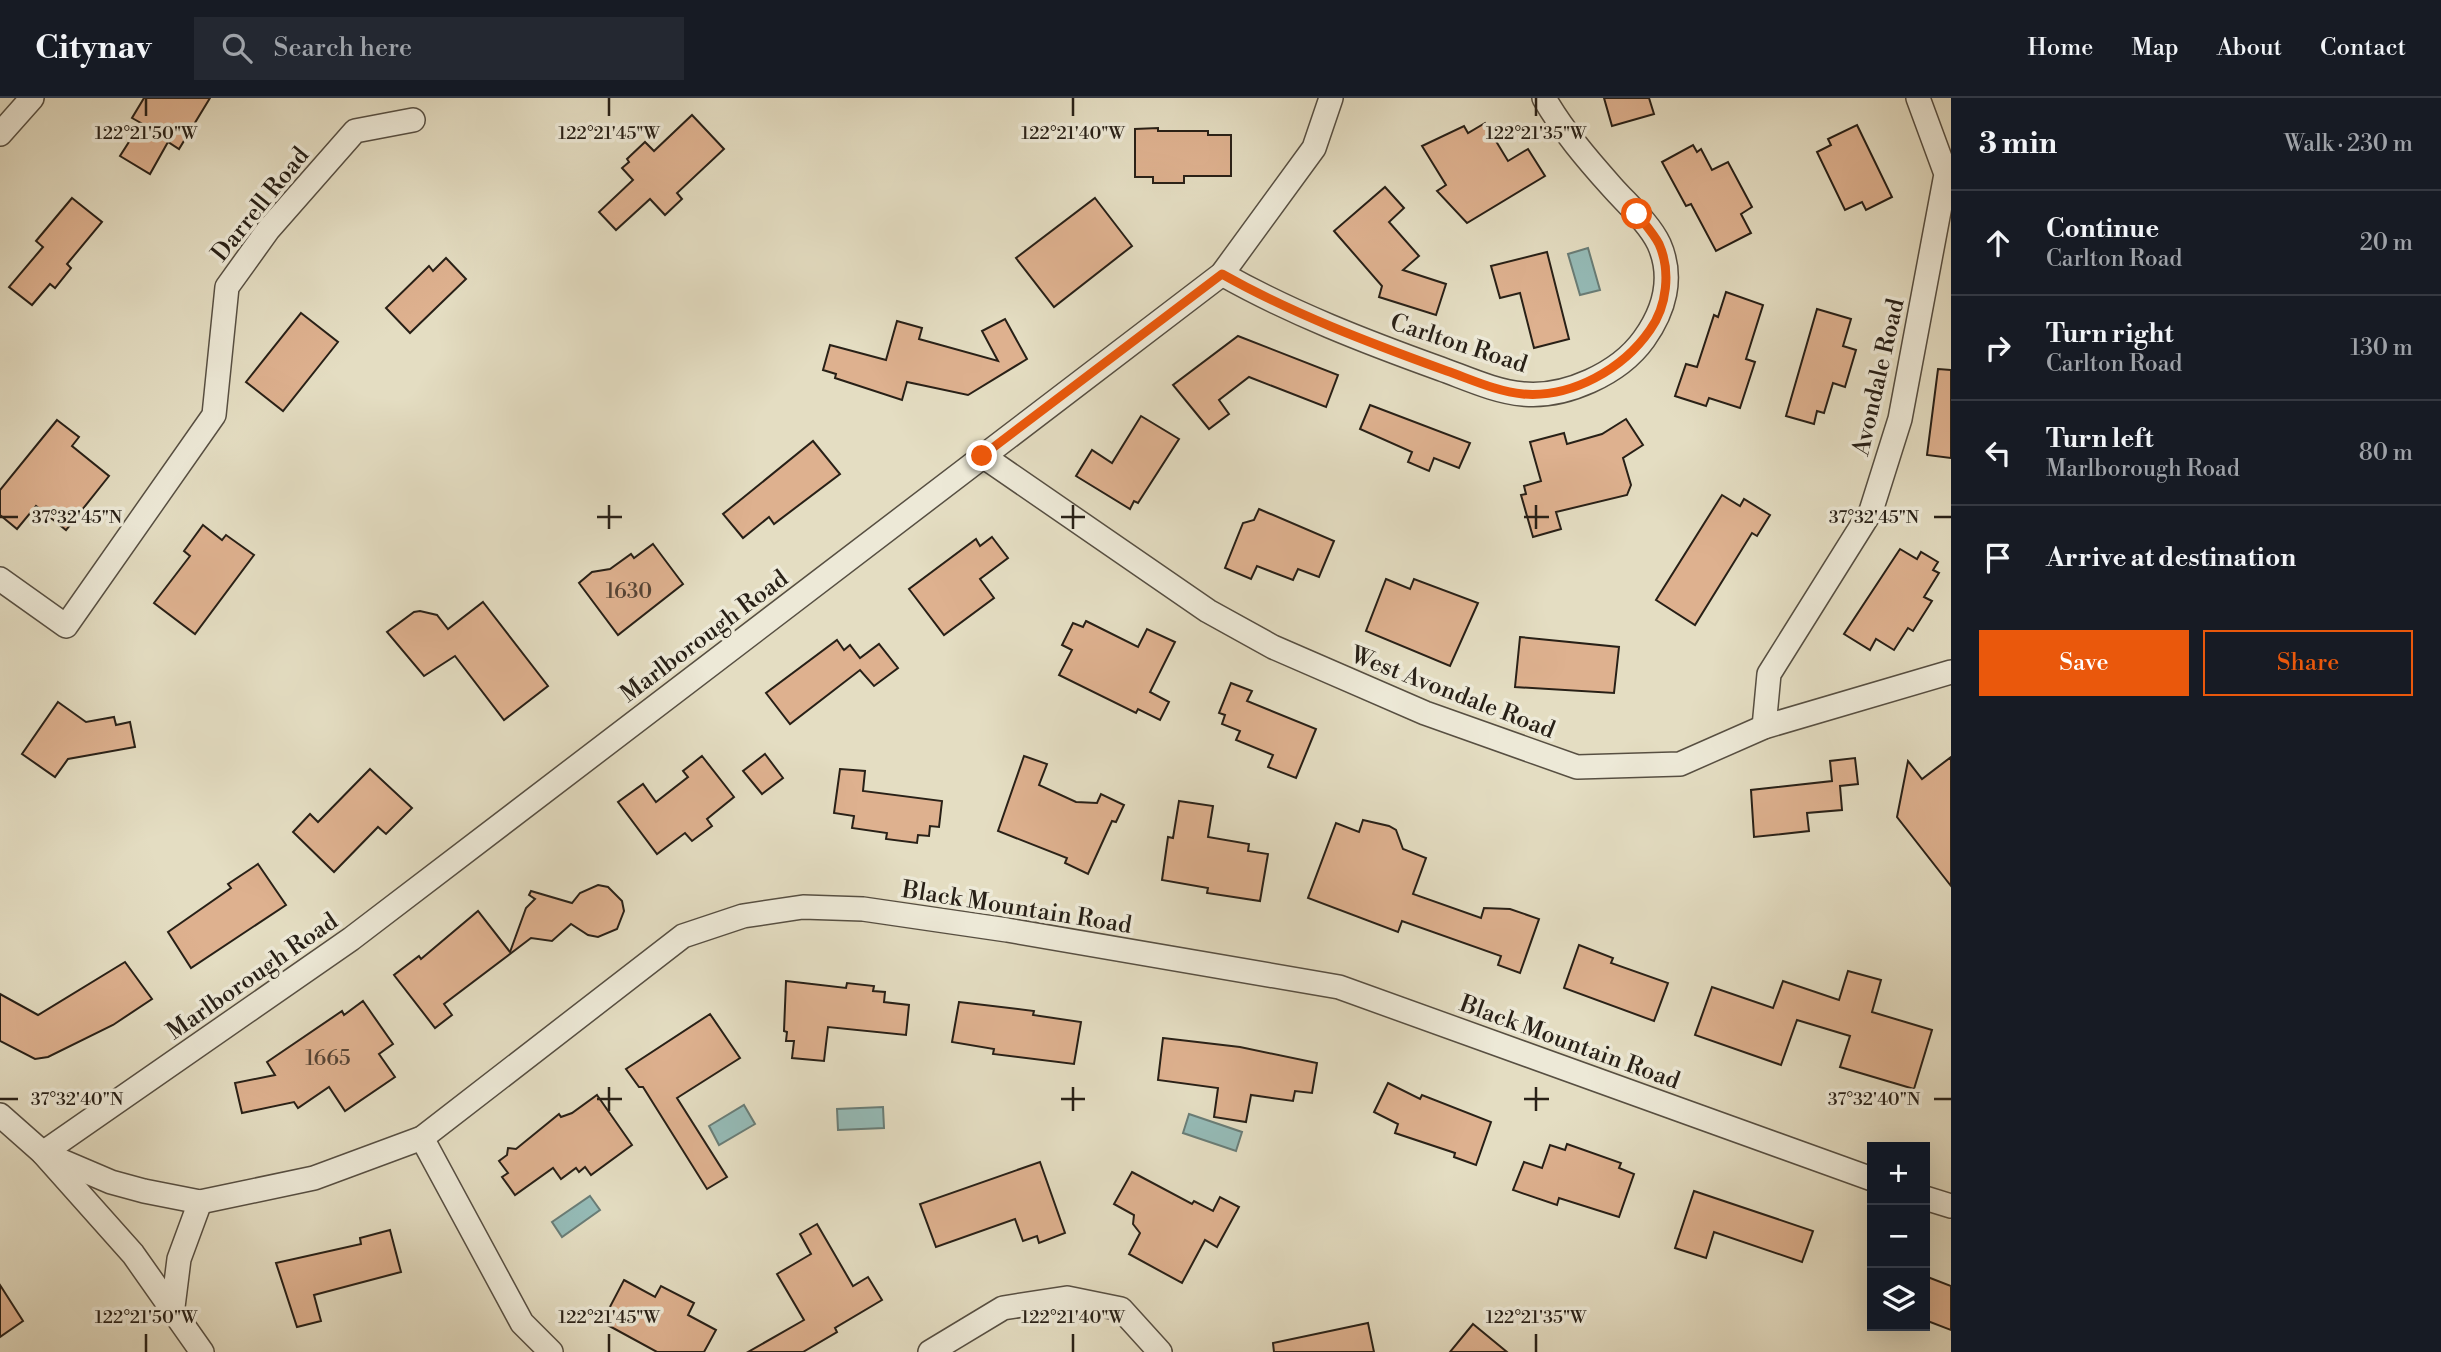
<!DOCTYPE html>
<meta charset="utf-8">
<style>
:root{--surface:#171b24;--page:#242831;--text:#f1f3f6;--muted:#9ea1a6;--line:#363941;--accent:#ea580c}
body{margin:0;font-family:"Libre Bodoni",serif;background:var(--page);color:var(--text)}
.controls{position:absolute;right:21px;bottom:21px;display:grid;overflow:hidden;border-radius:0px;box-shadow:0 7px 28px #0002}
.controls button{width:63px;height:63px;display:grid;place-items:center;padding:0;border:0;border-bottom:2px solid var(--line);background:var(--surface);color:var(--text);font:35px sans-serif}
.stop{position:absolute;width:21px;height:21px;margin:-16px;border:5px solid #ea580c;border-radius:50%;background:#fff}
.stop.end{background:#ea580c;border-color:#fff;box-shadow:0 2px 7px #0008}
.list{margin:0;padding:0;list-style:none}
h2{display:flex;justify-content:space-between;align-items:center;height:91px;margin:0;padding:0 28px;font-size:30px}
h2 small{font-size:23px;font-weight:400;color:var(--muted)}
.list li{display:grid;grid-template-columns:46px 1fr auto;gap:21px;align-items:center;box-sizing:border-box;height:105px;padding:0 28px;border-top:2px solid var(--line)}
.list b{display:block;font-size:26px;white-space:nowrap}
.list p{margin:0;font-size:23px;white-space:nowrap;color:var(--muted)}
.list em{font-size:23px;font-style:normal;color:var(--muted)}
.actions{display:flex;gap:14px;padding:21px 28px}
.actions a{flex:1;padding:16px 0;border:2px solid var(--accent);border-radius:0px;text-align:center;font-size:24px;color:var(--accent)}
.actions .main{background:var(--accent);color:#fff}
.icon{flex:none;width:38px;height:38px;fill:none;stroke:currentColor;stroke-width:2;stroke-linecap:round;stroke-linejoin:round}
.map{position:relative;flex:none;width:1951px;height:1254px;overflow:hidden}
header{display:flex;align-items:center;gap:42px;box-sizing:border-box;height:98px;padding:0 35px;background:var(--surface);border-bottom:2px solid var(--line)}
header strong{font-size:33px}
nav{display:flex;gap:38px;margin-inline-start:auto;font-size:24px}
.search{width:490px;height:63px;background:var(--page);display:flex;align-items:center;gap:18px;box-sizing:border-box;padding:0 24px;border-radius:0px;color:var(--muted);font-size:26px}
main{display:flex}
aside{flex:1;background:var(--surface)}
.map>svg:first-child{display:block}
.water{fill:#95bbb7;stroke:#697d77;stroke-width:2}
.building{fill:#deb18f;stroke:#282017;stroke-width:2}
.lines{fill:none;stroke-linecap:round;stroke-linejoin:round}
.street-casing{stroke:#574f42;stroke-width:26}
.street{stroke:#ede9d7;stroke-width:23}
.route{stroke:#ea580c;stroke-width:9}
.ticks{fill:none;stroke:#282017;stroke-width:2.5}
.labels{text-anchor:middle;stroke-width:7;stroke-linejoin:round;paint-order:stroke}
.number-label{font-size:21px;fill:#564435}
.street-label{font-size:24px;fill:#282017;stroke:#ede9d7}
.ticks-label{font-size:18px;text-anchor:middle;fill:#282017;stroke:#ede9d7;stroke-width:7;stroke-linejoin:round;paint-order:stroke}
</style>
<header>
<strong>Citynav</strong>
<div class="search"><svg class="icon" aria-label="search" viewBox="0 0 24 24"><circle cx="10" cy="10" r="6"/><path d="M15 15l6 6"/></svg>Search here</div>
<nav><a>Home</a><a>Map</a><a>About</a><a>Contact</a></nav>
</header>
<main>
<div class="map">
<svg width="1951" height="1254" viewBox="0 0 1951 1254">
<rect width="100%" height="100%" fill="#e4ddc2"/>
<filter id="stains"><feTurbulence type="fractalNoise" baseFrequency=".00286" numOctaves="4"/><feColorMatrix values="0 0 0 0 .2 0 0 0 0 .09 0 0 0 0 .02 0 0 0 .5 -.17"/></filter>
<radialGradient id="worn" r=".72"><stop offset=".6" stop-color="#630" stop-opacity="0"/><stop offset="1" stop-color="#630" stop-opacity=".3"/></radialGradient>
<g class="water">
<path d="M1588 150 1600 192 1580 197 1568 156Z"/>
<path d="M744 1007 755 1026 719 1047 709 1028Z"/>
<path d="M883 1009 884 1030 838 1032 837 1011Z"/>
<path d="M1189 1016 1242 1034 1236 1053 1183 1035Z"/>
<path d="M590 1098 600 1112 562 1139 552 1124Z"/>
</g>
<g class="building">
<path d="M144 0H210L179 51 168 44 150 76 120 58 141 25 132 20Z"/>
<path d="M1604 0H1649L1654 16 1612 28Z"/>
<path d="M692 17 724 51 677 95 682 101 665 117 650 101 616 132 599 114 633 82 622 70 629 64 627 61 645 44 654 53Z"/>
<path d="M1485 25 1508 63 1528 51 1545 78 1467 125 1437 93 1446 87 1422 48 1464 28 1468 35Z"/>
<path d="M1857 27 1892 99 1866 112 1862 104 1845 112 1817 54 1831 47 1828 41Z"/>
<path d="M1158 30V33H1208V37H1231V78H1184V85H1153V79H1135V31Z"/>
<path d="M1693 47 1697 54 1701 51 1712 72 1728 64 1752 109 1741 116 1751 135 1716 153 1691 106 1686 108 1662 64Z"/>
<path d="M1385 89 1404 110 1389 124 1419 158 1403 172 1446 186 1436 217 1379 199 1382 188 1334 133Z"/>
<path d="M72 100 102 124 67 166 71 170 55 190 50 186 32 207 9 189 43 149 36 143Z"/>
<path d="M1095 100 1132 148 1054 209 1016 160Z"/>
<path d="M1547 154 1569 241 1534 250 1520 195 1500 200 1491 168Z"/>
<path d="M446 160 466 181 410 235 386 210 429 168 433 173Z"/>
<path d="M1726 194 1763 207 1746 261 1755 264 1740 310 1709 300 1706 308 1675 298 1686 266 1697 269 1714 217 1718 219Z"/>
<path d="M1817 211 1851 221 1843 248 1856 252 1845 289 1833 285 1824 315 1817 313 1814 326 1786 318Z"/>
<path d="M301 215 338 244 283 313 246 284Z"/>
<path d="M1005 221 1027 261 968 297 907 284 902 302 835 280 836 276 823 272 830 247 886 262 897 223 922 230 919 241 998 263 982 233Z"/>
<path d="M1238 238 1338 277 1326 309 1249 279 1219 302 1229 316 1209 331 1173 287Z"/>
<path d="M1938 271 1951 272V360L1927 357Z"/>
<path d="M1370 307 1470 345 1459 370 1434 360 1429 373 1408 364 1412 354 1360 331Z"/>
<path d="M1141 318 1179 341 1138 405 1134 403 1130 411 1076 378 1092 352 1112 365Z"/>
<path d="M1626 321 1643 347 1623 360 1631 387 1627 397 1556 414 1561 431 1533 439 1521 397 1526 396 1524 388 1541 383 1530 344 1564 335 1567 346 1602 336Z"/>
<path d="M57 322 79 339 72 348 109 378 66 432 36 408 17 431 0 417V392Z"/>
<path d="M813 343 840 376 774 426 769 419 743 440 723 416Z"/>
<path d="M1722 397 1740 408 1744 401 1770 417 1757 438 1752 435 1695 527 1656 502Z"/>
<path d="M1259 411 1334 443 1319 479 1298 471 1293 482 1257 468 1251 481 1225 470 1243 425 1254 422Z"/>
<path d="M203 427 222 442 226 437 254 457 195 536 154 505 190 458 184 453Z"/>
<path d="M992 439 1008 460 980 481 994 500 944 537 909 491 976 441 980 448Z"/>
<path d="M653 446 683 486 618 537 579 485 592 474 610 471 631 456 634 460Z"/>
<path d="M1900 451 1917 461 1921 454 1938 464 1933 472 1939 475 1924 499 1932 503 1913 533 1908 530 1894 552 1876 541 1870 552 1844 536Z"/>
<path d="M1386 481 1410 491 1414 481 1478 505 1450 568 1366 533Z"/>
<path d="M483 504 548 588 504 622 455 558 424 578 387 534 414 514 420 513 437 517 448 531Z"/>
<path d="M1086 523 1138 549 1147 531 1175 544 1150 594 1169 604 1160 622 1138 611 1136 615 1059 577 1072 552 1062 547 1073 525 1083 529Z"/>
<path d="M1520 539 1619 549 1614 595 1515 589Z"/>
<path d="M837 542 844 552 850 547 860 560 879 546 898 570 874 588 860 572 790 626 766 595Z"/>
<path d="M1231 585 1252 593 1247 603 1316 631 1296 680 1268 669 1273 657 1236 642 1240 633 1222 626 1225 617 1219 615Z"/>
<path d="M58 604 86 624 114 619 116 627 130 624 135 649 68 661 55 679 22 656Z"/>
<path d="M765 656 783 680 762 696 743 673Z"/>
<path d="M702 658 734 699 707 721 712 728 692 743 685 735 657 756 618 704 643 686 656 704 688 679 683 673Z"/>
<path d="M1024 658 1047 666 1039 687 1076 704 1097 705 1101 696 1124 707 1116 724 1112 723 1088 776 1065 765 1067 760 998 733Z"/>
<path d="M1951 659V788L1897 719 1908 663 1922 681Z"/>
<path d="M1855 660 1858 686 1840 688 1842 712 1807 715 1809 733 1754 739 1751 692 1832 683 1830 663Z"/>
<path d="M370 671 412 710 386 736 378 729 334 774 293 734 310 716 318 724Z"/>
<path d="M840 671 865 673 863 693 942 703 939 729 930 728 929 738 918 737 917 745 886 741 887 735 852 730 854 718 834 715Z"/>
<path d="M1179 703 1213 708 1208 739 1249 746 1248 753 1268 756 1260 803 1207 795 1208 790 1162 782 1168 739 1173 740Z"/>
<path d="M1363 722 1389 728 1396 732 1403 751 1426 760 1413 796 1481 820 1484 810 1510 811 1539 821 1520 875 1498 867 1501 858 1402 823 1398 834 1308 800 1336 725 1359 734Z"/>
<path d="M258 766 286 807 191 870 168 834 231 790 228 786Z"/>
<path d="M598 787 608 789 622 803 624 813 617 831 598 839 588 837 571 826 552 843 531 840 444 906 452 917 435 930 394 877 419 858 421 861 478 813 510 854 526 810 535 801 529 797 531 793 572 805 580 795Z"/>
<path d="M1579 847 1613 860 1611 865 1668 885 1654 923 1564 890Z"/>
<path d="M125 864 152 901 113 927 48 959 35 961 0 943V896L38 917Z"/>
<path d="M1848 873 1881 882 1872 914 1932 932 1914 991 1840 969 1850 938 1797 922 1781 967 1695 937 1712 889 1773 910 1783 883 1839 902Z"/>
<path d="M786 883 846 890 847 885 874 888 873 893 885 894 884 904 909 907 906 937 828 929 824 963 792 960 794 943H786L787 934 784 933Z"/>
<path d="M363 903 393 946 379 956 395 979 345 1013 329 989 298 1010 294 1004 242 1015 235 985 275 977 267 964 342 913 344 917Z"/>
<path d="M959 904 1034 913 1033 917 1081 924 1074 966 993 956 994 951 952 944Z"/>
<path d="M710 916 740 960 677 1000 727 1079 707 1091 643 989H639L626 971Z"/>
<path d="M1163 940 1240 949 1317 965 1312 995 1295 993 1293 1003 1251 997 1246 1024 1214 1019 1218 990 1158 982Z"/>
<path d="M1388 985 1420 1001 1422 997 1491 1024 1476 1067 1454 1059 1455 1055 1395 1035 1398 1026 1374 1014Z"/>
<path d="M597 997 632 1047 591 1077 585 1069 579 1074 576 1070 561 1081 553 1070 515 1097 502 1079 508 1075 499 1063 507 1057 508 1050 516 1051 559 1016 561 1019 572 1015Z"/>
<path d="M1567 1046 1621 1065 1619 1070 1634 1076 1619 1119 1559 1100 1557 1107 1513 1092 1524 1064 1542 1070 1550 1047 1565 1052Z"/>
<path d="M1040 1064 1065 1135 1039 1145 1037 1138 1023 1143 1015 1121 936 1149 920 1106Z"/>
<path d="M1132 1074 1192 1106 1194 1103 1213 1113 1220 1099 1239 1109 1217 1149 1205 1142 1182 1185 1129 1156 1140 1135 1133 1126 1134 1117 1114 1106Z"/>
<path d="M1694 1093 1813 1133 1802 1164 1714 1134 1706 1160 1675 1150Z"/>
<path d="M817 1126 853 1188 868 1179 882 1202 835 1230 837 1234 803 1254H748L804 1222 777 1176 811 1156 800 1136Z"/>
<path d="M390 1132 401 1174 314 1197 321 1223 297 1229 276 1165 361 1146 360 1140Z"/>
<path d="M1925 1178 1951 1188V1232L1925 1222Z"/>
<path d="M624 1182 655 1199 661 1188 694 1205 688 1217 716 1232 704 1254H657L602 1224Z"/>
<path d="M0 1187 23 1223 0 1239Z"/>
<path d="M1368 1225 1374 1254H1274L1273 1245Z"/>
<path d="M1473 1226 1507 1254H1450Z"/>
</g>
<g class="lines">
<defs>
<g id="street">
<path d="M0 36 32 0"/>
<path d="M1222 176C1291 215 1366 244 1441 271 1466 280 1496 294 1523 296 1565 300 1619 276 1644 241 1664 213 1674 180 1659 146 1649 125 1627 106 1612 89 1587 61 1563 33 1544 0"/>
<path d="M983 358 1208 513 1273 549 1425 615 1577 669 1680 666 1764 629 1951 574"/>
<path d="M0 481 66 528 214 317 227 189 268 132 355 33 413 22"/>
<path d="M1764 629 1769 576 1871 413 1900 321 1946 76 1918 0"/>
<path d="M0 1017 43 1055 111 1084 144 1093 200 1104 314 1080 422 1040 683 838 743 818 803 809 863 811 1007 832 1339 889 1872 1081"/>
<path d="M422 1040 522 1225 551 1254"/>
<path d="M1925 1100 1951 1108"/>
<path d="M173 1209 179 1161 200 1104"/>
<path d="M202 1254 133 1156 43 1055 351 841 1222 176 1314 50 1331 0"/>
<path d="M930 1254 1003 1210 1067 1200 1121 1211 1160 1254"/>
</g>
</defs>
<use href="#street" class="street-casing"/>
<use href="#street" class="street"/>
</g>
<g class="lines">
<path class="route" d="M982 358 1222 176C1293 216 1370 245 1447 273 1470 281 1498 294 1523 296 1572 300 1623 271 1650 232 1667 208 1671 173 1659 146 1654 136 1644 125 1637 116"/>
</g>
<path class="ticks" d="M146 0V18M609 0V18M1073 0V18M1536 0V18M609 407V431M1073 407V431M1536 407V431M0 419H18M597 419H622M1061 419H1085M1524 419H1549M1934 419H1951M609 989V1013M1073 989V1013M1536 989V1013M0 1001H18M597 1001H622M1061 1001H1085M1524 1001H1549M1934 1001H1951M146 1236V1254M609 1236V1254M1073 1236V1254M1536 1236V1254"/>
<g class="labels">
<g class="number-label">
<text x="629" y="500">1630</text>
<text x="328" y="967">1665</text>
</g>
<g class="street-label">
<text transform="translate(260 106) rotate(-51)" y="8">Darrell Road</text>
<text transform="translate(1459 245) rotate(18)" y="8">Carlton Road</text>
<text transform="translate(1878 279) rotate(-77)" y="8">Avondale Road</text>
<text transform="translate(704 538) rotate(-37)" y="8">Marlborough Road</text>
<text transform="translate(1453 594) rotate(21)" y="8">West Avondale Road</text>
<text transform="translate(1017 809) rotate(9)" y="8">Black Mountain Road</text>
<text transform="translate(252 878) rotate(-35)" y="8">Marlborough Road</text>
<text transform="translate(1570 944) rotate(20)" y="8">Black Mountain Road</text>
</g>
</g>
<g class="ticks-label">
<text x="146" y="41">122°21'50"W</text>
<text x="609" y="41">122°21'45"W</text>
<text x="1073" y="41">122°21'40"W</text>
<text x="1536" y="41">122°21'35"W</text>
<text x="77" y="425">37°32'45"N</text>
<text x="1874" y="425">37°32'45"N</text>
<text x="77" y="1007">37°32'40"N</text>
<text x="1874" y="1007">37°32'40"N</text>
<text x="146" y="1225">122°21'50"W</text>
<text x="609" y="1225">122°21'45"W</text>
<text x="1073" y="1225">122°21'40"W</text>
<text x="1536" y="1225">122°21'35"W</text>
</g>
<rect width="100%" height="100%" filter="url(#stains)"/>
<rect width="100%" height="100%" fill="url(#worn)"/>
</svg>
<div class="controls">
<button>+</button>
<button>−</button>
<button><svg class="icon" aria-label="layers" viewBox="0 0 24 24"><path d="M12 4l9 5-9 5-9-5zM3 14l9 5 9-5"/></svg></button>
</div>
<div class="stop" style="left:1637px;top:116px"></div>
<div class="stop end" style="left:982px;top:358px"></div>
</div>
<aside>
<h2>3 min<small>Walk · 230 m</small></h2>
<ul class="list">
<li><svg class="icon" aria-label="ahead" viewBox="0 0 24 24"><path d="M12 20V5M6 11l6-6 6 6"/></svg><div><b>Continue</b><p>Carlton Road</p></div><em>20 m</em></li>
<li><svg class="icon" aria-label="right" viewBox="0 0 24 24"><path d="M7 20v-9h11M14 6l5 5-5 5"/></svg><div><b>Turn right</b><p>Carlton Road</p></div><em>130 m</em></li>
<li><svg class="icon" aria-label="left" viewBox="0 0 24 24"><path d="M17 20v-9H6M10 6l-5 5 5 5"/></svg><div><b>Turn left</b><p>Marlborough Road</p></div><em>80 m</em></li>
<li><svg class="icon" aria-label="arrive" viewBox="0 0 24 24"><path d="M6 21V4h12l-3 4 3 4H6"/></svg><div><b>Arrive at destination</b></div></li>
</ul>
<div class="actions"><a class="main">Save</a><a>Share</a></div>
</aside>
</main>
